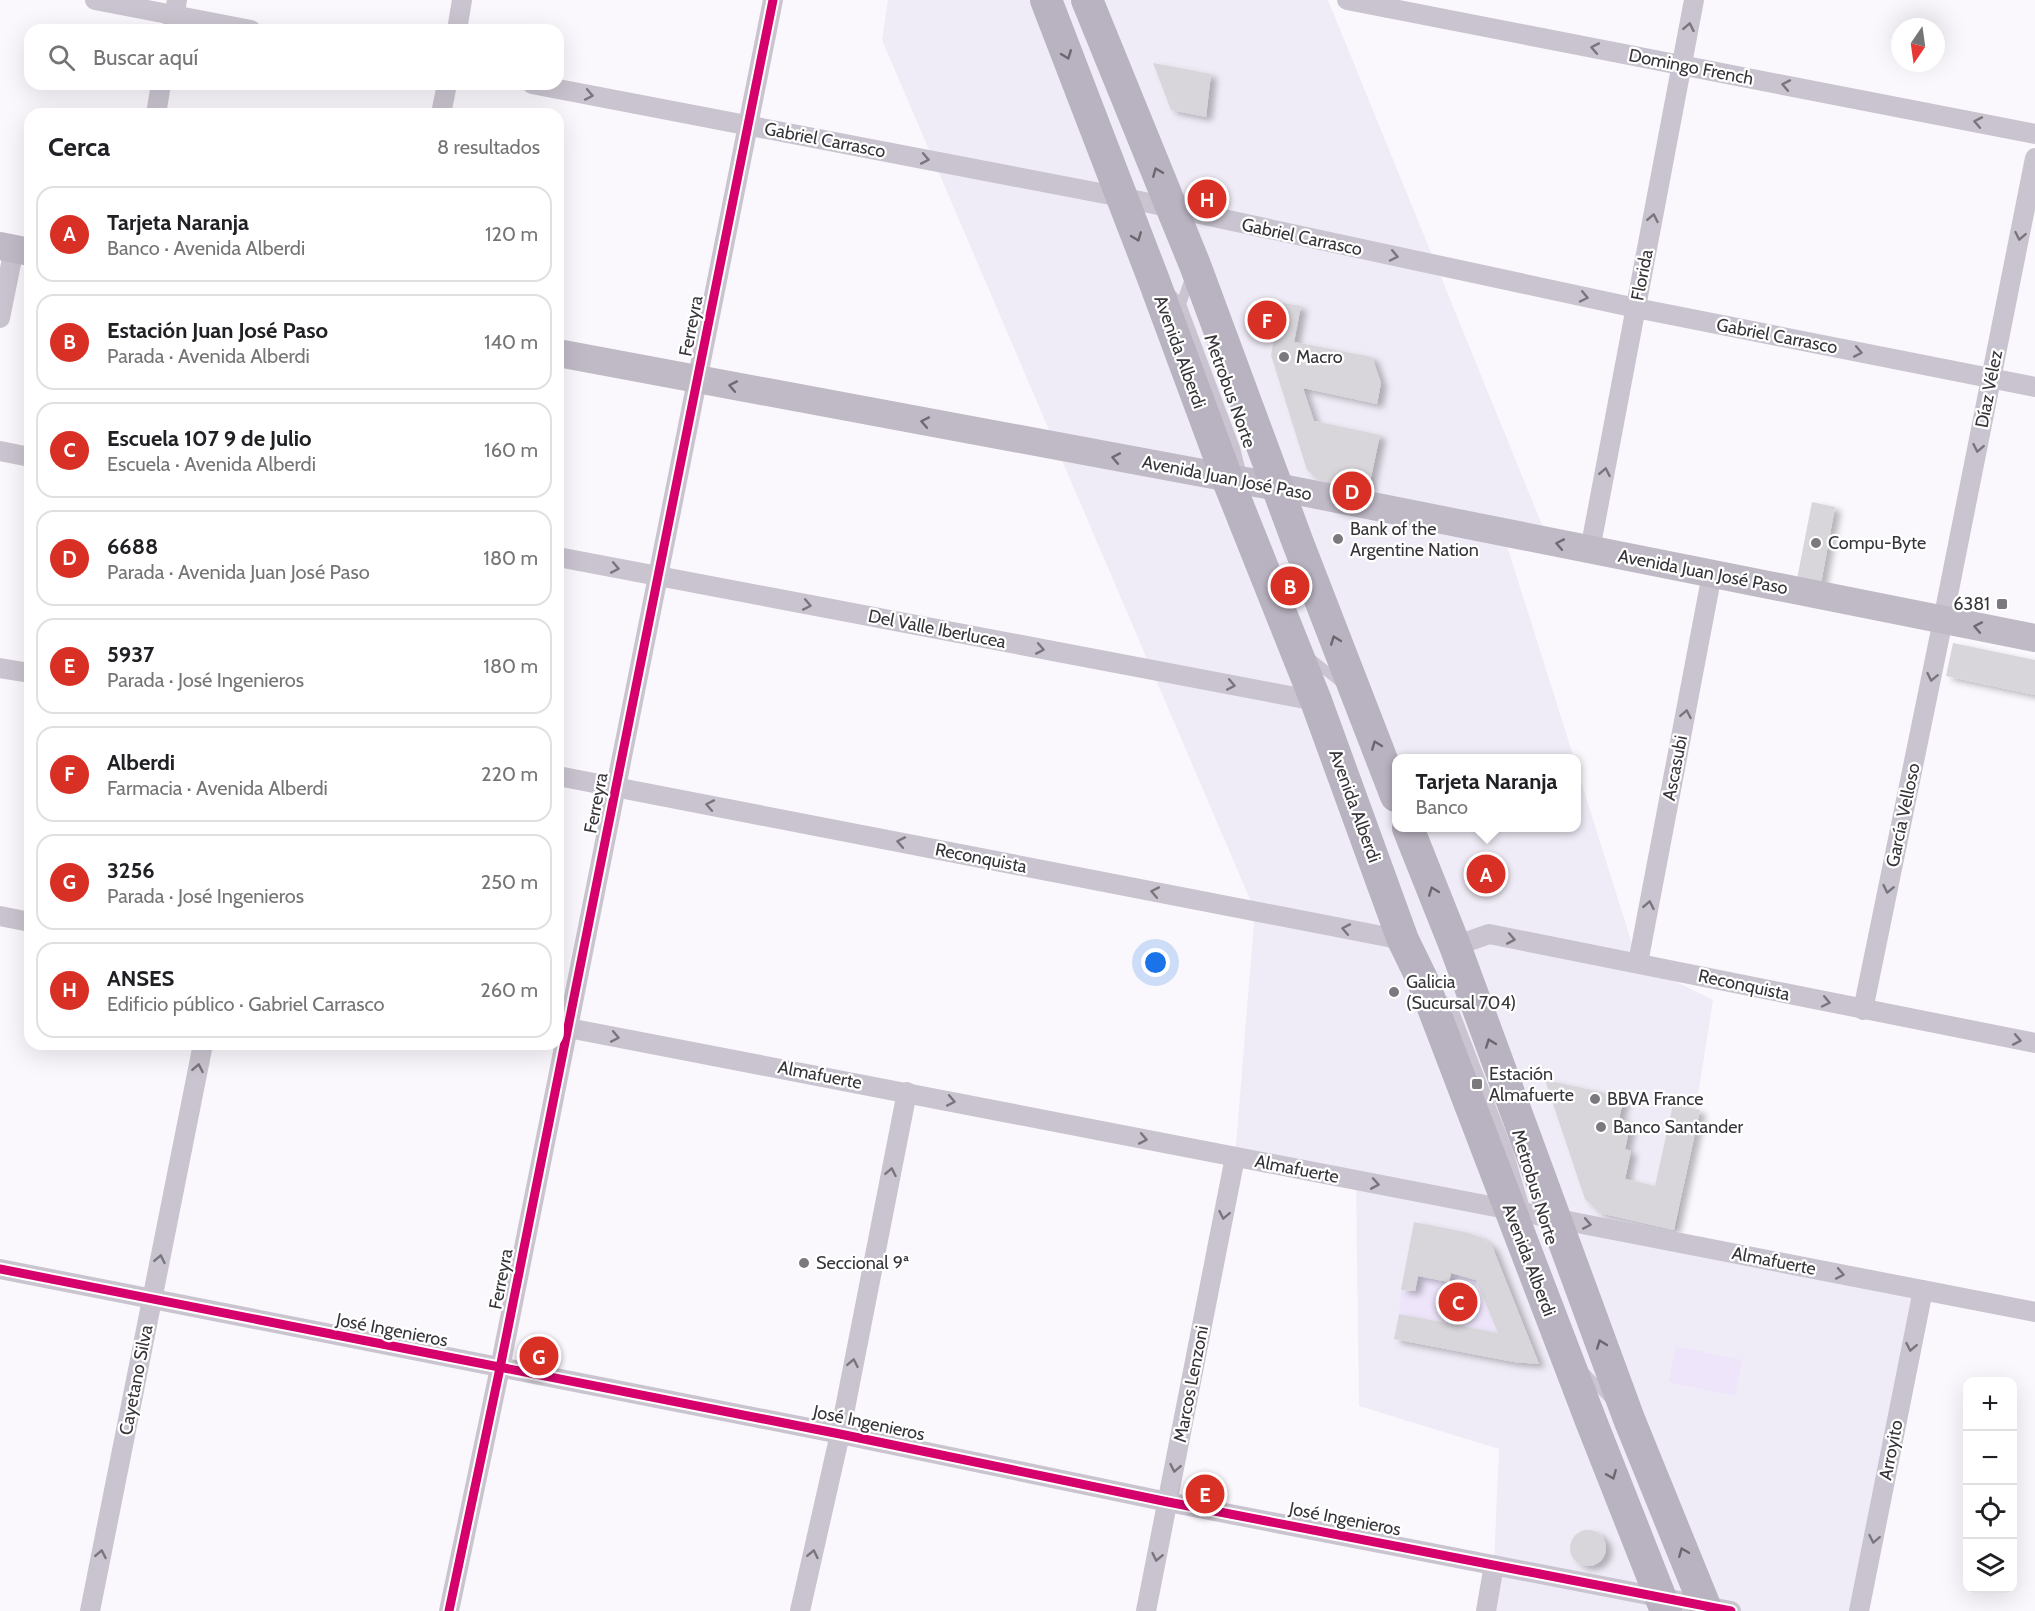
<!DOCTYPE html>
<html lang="es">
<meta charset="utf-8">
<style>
:root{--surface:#fff;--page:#f2f2f2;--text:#202124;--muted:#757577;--line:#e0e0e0;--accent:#d93025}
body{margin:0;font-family:Cabin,sans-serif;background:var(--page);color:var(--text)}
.controls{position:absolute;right:18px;bottom:18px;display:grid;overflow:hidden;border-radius:12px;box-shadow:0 6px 24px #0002}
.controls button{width:54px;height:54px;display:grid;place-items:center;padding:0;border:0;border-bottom:2px solid var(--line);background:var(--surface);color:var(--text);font:30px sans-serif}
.compass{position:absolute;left:1891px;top:18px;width:54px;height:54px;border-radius:50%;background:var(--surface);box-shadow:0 6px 24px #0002;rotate:193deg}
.you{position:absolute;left:1156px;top:963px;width:21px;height:21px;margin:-15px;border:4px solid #fff;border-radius:50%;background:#1a73e8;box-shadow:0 0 0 9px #1a73e833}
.badge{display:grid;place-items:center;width:39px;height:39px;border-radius:50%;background:var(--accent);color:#fff;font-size:20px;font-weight:700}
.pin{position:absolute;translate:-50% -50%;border:3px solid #fff;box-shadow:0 2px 6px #0006}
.popup{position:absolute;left:1392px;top:754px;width:189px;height:78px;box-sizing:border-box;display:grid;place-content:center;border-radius:12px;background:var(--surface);filter:drop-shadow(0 2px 4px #0005);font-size:20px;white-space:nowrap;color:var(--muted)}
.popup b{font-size:22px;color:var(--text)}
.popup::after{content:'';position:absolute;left:50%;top:100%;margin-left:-12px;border:12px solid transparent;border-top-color:var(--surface)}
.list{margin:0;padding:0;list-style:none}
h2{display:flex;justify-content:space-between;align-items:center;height:78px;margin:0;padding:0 24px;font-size:26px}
h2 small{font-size:20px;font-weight:400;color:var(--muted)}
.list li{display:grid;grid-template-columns:39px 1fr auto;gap:18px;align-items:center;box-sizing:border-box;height:96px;margin:0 12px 12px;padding:0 12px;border:2px solid var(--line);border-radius:18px}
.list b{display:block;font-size:22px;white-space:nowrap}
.list p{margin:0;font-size:20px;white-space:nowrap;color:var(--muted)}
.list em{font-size:20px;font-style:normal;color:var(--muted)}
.icon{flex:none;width:33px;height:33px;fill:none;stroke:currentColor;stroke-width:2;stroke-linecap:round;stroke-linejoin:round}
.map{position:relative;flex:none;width:2035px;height:1611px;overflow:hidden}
.search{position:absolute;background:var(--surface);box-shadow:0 6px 24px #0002;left:24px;top:24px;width:540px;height:66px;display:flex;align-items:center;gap:15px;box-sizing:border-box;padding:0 21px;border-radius:18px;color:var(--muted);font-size:22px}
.panel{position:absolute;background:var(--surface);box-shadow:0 6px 24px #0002;left:24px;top:108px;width:540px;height:942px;border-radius:18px}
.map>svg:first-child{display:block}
.built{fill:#f0ecf7}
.green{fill:#eee5fb}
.building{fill:#d8d6da;filter:url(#shadow)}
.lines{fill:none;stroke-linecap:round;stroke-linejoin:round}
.lane{stroke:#c9c4cf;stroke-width:10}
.street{stroke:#c9c4cf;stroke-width:20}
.secondary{stroke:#bfbac6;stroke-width:28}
.primary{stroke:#b9b2c0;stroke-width:32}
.cycleway-casing{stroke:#fff;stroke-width:13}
.cycleway{stroke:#d6006c;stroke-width:9}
.oneway{stroke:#79757c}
.oneway2{stroke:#6b676f}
.oneway3{stroke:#6d6a71}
.poi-dot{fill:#7b797d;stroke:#fff;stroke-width:2}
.labels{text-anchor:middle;stroke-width:4.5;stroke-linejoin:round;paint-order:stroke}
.street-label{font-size:18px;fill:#373539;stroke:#fff}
.poi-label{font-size:18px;fill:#373539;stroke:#fff;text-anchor:start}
</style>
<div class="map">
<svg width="2035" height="1611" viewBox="0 0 2035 1611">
<defs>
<filter id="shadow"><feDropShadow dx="6" dy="4" stdDeviation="3" flood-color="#0004"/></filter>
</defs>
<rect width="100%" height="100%" fill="#faf8fc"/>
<path class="built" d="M888 0H1328L1549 542 1503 533 1574 758H1396V828H1576V765L1638 963 1713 1000 1675 1241 1923 1290 1859 1611H1486L1494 1565 1499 1449 1359 1406 1356 1180 1235 1157 1255 911 882 40Z"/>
<g class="green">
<path d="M1451 1273 1476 1280 1498 1333 1399 1314 1401 1290 1415 1291 1418 1276 1448 1282Z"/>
<path d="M1676 1346 1742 1360 1735 1396 1668 1382Z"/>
</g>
<g class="building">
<path d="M1153 63 1211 74 1206 117 1171 110Z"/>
<path d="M1258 299 1301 306 1294 342 1372 357 1381 383 1377 404 1303 388 1314 421 1380 435 1368 491 1320 481 1307 470 1271 355 1274 339 1260 331 1252 309Z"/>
<path d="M1812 502 1835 507 1821 583 1797 579Z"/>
<path d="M1953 643 2035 660V695L1946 676Z"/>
<path d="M1545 1080 1624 1097 1619 1119 1631 1122 1625 1149 1631 1151 1625 1179 1655 1186 1673 1104 1700 1110 1674 1230 1600 1213 1585 1199Z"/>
<path d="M1414 1222 1465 1232 1480 1237 1492 1246 1539 1364 1514 1362 1394 1339 1399 1314 1498 1333 1476 1280 1451 1273 1449 1282 1418 1276 1415 1291 1401 1290Z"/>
<circle cx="1588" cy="1548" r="18"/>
</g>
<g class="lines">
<g class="lane">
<path d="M1169 292 1181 304 1235 448 1243 479"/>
<path d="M1181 304 1191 276"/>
<path d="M1310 658 1344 685"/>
<path d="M1439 996 1454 1011 1508 1151 1524 1205"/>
<path d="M1585 1373 1610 1399"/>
</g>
<g class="street">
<path d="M95 0 251 30"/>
<path d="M1347 0 2035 134"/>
<path d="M172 30 177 0"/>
<path d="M457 30 462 0"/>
<path d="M532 84 1121 197 1636 308 2035 387"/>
<path d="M156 114 161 84"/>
<path d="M441 114 447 84"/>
<path d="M0 318 14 249"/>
<path d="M0 451 30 457"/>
<path d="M1590 550 1694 0"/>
<path d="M558 557 1316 701"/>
<path d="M0 668 30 673"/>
<path d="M558 776 1403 940"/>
<path d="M0 916 30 922"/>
<path d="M1455 946 1489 934 2035 1043"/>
<path d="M1638 963 1712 574"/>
<path d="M1863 1010 1943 620 2035 158"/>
<path d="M558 1026C1050 1122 1543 1215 2035 1312"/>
<path d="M0 1269 840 1434 1168 1502 1731 1611"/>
<path d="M90 1611 203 1044"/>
<path d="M449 1611 500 1368 773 0"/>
<path d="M800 1611 840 1434 907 1092"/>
<path d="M1146 1611 1235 1157"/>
<path d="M1486 1611 1494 1565"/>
<path d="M1859 1611 1923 1290"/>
</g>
<g class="secondary">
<path d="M0 246 30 252"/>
<path d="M558 353 1277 487 2035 638"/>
</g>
<g class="primary">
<path d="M1046 0 1153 278 1227 478 1316 701 1403 940 1422 979 1591 1421 1666 1611"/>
<path d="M1087 0 1195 265 1298 543 1396 796"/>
<path d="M1408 828 1455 946 1629 1419 1707 1611"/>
</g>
<defs>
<g id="cycleway">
<path d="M0 1269 840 1434 1168 1502 1731 1611"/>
<path d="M449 1611 500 1368 773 0"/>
</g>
</defs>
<use href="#cycleway" class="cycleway-casing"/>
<use href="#cycleway" class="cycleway"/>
</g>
<defs><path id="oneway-chevron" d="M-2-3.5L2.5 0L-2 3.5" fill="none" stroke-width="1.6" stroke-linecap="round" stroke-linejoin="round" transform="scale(1.5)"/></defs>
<g class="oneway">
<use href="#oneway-chevron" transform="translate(1689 27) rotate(-79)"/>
<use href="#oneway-chevron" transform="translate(1595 48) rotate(-169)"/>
<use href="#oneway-chevron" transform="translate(1786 85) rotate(-169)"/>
<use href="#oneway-chevron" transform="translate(589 95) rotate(11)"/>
<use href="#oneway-chevron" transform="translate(1978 122) rotate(-169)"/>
<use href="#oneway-chevron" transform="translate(925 159) rotate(11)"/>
<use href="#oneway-chevron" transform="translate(1653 218) rotate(-79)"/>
<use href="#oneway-chevron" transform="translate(2020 236) rotate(101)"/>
<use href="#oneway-chevron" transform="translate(1394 256) rotate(12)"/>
<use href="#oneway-chevron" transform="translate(1584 297) rotate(12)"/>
<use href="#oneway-chevron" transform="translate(1858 352) rotate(11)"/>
<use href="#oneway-chevron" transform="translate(1978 448) rotate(101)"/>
<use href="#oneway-chevron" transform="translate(1605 472) rotate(-79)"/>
<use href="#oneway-chevron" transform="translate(615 568) rotate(11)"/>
<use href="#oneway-chevron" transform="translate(807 605) rotate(11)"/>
<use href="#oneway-chevron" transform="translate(1040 649) rotate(11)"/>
<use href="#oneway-chevron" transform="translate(1932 677) rotate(102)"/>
<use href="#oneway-chevron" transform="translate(1231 685) rotate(11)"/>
<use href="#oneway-chevron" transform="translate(1686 714) rotate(-79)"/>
<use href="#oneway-chevron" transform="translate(710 805) rotate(-169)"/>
<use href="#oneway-chevron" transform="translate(901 842) rotate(-169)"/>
<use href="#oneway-chevron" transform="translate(1888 889) rotate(102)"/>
<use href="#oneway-chevron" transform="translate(1155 892) rotate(-169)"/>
<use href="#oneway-chevron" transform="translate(1649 905) rotate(-79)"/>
<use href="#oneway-chevron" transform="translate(1346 929) rotate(-169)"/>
<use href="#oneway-chevron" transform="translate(1511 939) rotate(11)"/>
<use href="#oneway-chevron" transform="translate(1826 1002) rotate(12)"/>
<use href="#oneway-chevron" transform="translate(615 1037) rotate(11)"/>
<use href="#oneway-chevron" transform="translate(2017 1040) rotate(11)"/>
<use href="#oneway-chevron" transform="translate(198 1068) rotate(-79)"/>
<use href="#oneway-chevron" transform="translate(951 1101) rotate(11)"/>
<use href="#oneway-chevron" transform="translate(1143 1139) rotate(11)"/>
<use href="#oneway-chevron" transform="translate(891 1172) rotate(-79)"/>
<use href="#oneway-chevron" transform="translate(1375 1184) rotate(10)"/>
<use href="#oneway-chevron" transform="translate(1224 1215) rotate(101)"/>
<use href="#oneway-chevron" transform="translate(1587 1224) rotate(11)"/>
<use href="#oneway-chevron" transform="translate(160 1259) rotate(-79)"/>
<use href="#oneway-chevron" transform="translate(1840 1274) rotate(11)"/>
<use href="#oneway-chevron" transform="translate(1911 1347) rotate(101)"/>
<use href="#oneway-chevron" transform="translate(853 1363) rotate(-79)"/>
<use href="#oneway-chevron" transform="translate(1175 1468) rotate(101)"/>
<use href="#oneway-chevron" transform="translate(1874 1539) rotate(101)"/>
<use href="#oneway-chevron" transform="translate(101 1554) rotate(-79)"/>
<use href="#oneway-chevron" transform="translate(813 1554) rotate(-78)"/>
<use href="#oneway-chevron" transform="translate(1157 1557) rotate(102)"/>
</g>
<g class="oneway2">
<use href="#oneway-chevron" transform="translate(1067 55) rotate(69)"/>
<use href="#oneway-chevron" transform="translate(1157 172) rotate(-112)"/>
<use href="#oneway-chevron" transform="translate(1137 237) rotate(69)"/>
<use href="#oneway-chevron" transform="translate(1335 640) rotate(-111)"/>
<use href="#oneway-chevron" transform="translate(1376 745) rotate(-111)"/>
<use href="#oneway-chevron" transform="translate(1433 891) rotate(-111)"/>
<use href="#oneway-chevron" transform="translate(1490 1043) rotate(-110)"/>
<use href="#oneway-chevron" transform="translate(1601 1344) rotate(-110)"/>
<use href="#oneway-chevron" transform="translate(1612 1475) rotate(68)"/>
<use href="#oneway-chevron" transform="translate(1683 1552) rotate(-112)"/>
</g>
<g class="oneway3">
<use href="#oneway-chevron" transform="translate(733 386) rotate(-169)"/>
<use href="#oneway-chevron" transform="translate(925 422) rotate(-169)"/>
<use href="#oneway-chevron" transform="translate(1116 458) rotate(-169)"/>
<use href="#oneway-chevron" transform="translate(1560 544) rotate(-169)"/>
<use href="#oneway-chevron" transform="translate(1978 627) rotate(-169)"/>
</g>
<g class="poi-dot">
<circle cx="1284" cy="357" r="6"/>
<circle cx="1338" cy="539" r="6"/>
<circle cx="1816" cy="543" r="6"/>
<rect x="1996" y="598" width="12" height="12" rx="3"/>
<circle cx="1394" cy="992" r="6"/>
<rect x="1471" y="1078" width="12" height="12" rx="3"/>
<circle cx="1595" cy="1099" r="6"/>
<circle cx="1601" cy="1127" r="6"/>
<circle cx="804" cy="1263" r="6"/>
</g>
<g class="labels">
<g class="street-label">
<text transform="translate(1691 67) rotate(11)" y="6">Domingo French</text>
<text transform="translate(825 140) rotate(11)" y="6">Gabriel Carrasco</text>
<text transform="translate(1302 237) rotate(12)" y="6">Gabriel Carrasco</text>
<text transform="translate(1642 275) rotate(-79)" y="6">Florida</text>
<text transform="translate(691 326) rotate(-79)" y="6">Ferreyra</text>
<text transform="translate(1777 336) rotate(11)" y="6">Gabriel Carrasco</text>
<text transform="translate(1180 352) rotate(70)" y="6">Avenida Alberdi</text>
<text transform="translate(1989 389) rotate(-79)" y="6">Díaz Vélez</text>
<text transform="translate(1230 391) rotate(70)" y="6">Metrobus Norte</text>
<text transform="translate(1227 478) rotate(11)" y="6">Avenida Juan José Paso</text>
<text transform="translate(1703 572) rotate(11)" y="6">Avenida Juan José Paso</text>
<text transform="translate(937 629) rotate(11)" y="6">Del Valle Iberlucea</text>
<text transform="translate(1675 768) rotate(-79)" y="6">Ascasubi</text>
<text transform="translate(596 803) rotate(-79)" y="6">Ferreyra</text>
<text transform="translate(1355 806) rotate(70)" y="6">Avenida Alberdi</text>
<text transform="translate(1903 815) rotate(-78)" y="6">García Velloso</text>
<text transform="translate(981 858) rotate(11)" y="6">Reconquista</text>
<text transform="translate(1744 985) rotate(12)" y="6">Reconquista</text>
<text transform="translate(820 1075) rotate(11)" y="6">Almafuerte</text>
<text transform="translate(1297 1169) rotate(11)" y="6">Almafuerte</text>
<text transform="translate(1535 1187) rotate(73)" y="6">Metrobus Norte</text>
<text transform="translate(1529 1260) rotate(69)" y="6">Avenida Alberdi</text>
<text transform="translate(1774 1261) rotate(11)" y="6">Almafuerte</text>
<text transform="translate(501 1279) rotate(-79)" y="6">Ferreyra</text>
<text transform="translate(392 1330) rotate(11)" y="6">José Ingenieros</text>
<text transform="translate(136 1380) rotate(-79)" y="6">Cayetano Silva</text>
<text transform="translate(1191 1384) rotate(-79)" y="6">Marcos Lenzoni</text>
<text transform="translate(869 1423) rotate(12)" y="6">José Ingenieros</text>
<text transform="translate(1891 1450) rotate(-79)" y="6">Arroyito</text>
<text transform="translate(1345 1519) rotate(11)" y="6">José Ingenieros</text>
</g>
<g class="poi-label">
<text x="1296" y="363">Macro</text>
<text x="1350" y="535">Bank of the<tspan x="1350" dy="21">Argentine Nation</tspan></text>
<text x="1828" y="549">Compu-Byte</text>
<text x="1990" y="610" text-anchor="end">6381</text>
<text x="1406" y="988">Galicia<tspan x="1406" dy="21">(Sucursal 704)</tspan></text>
<text x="1489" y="1080">Estación<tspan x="1489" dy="21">Almafuerte</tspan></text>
<text x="1607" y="1105">BBVA France</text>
<text x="1613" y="1133">Banco Santander</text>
<text x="816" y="1269">Seccional 9ª</text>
</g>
</g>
</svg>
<div class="controls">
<button>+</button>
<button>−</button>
<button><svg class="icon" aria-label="locate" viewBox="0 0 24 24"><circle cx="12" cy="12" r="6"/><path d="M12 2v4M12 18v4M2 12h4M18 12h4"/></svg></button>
<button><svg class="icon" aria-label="layers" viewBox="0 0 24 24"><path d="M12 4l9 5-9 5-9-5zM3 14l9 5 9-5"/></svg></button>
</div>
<svg class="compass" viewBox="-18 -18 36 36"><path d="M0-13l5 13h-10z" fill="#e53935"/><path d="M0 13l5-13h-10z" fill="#757577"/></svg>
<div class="you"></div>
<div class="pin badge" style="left:1486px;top:874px">A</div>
<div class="popup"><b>Tarjeta Naranja</b>Banco</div>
<div class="pin badge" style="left:1290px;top:586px">B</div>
<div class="pin badge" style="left:1458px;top:1302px">C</div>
<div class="pin badge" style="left:1352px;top:491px">D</div>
<div class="pin badge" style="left:1205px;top:1494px">E</div>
<div class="pin badge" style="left:1267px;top:320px">F</div>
<div class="pin badge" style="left:539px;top:1356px">G</div>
<div class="pin badge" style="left:1207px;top:199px">H</div>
<div class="search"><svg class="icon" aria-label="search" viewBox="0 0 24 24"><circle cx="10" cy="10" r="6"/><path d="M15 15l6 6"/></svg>Buscar aquí</div>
<section class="panel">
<h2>Cerca<small>8 resultados</small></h2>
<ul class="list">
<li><span class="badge">A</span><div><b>Tarjeta Naranja</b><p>Banco · Avenida Alberdi</p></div><em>120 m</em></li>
<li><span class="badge">B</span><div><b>Estación Juan José Paso</b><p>Parada · Avenida Alberdi</p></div><em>140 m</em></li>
<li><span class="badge">C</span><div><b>Escuela 107 9 de Julio</b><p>Escuela · Avenida Alberdi</p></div><em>160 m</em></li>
<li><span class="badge">D</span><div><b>6688</b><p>Parada · Avenida Juan José Paso</p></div><em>180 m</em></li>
<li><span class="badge">E</span><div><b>5937</b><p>Parada · José Ingenieros</p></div><em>180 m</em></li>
<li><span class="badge">F</span><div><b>Alberdi</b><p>Farmacia · Avenida Alberdi</p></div><em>220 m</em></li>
<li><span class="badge">G</span><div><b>3256</b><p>Parada · José Ingenieros</p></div><em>250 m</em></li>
<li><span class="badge">H</span><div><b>ANSES</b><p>Edificio público · Gabriel Carrasco</p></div><em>260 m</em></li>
</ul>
</section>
</div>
